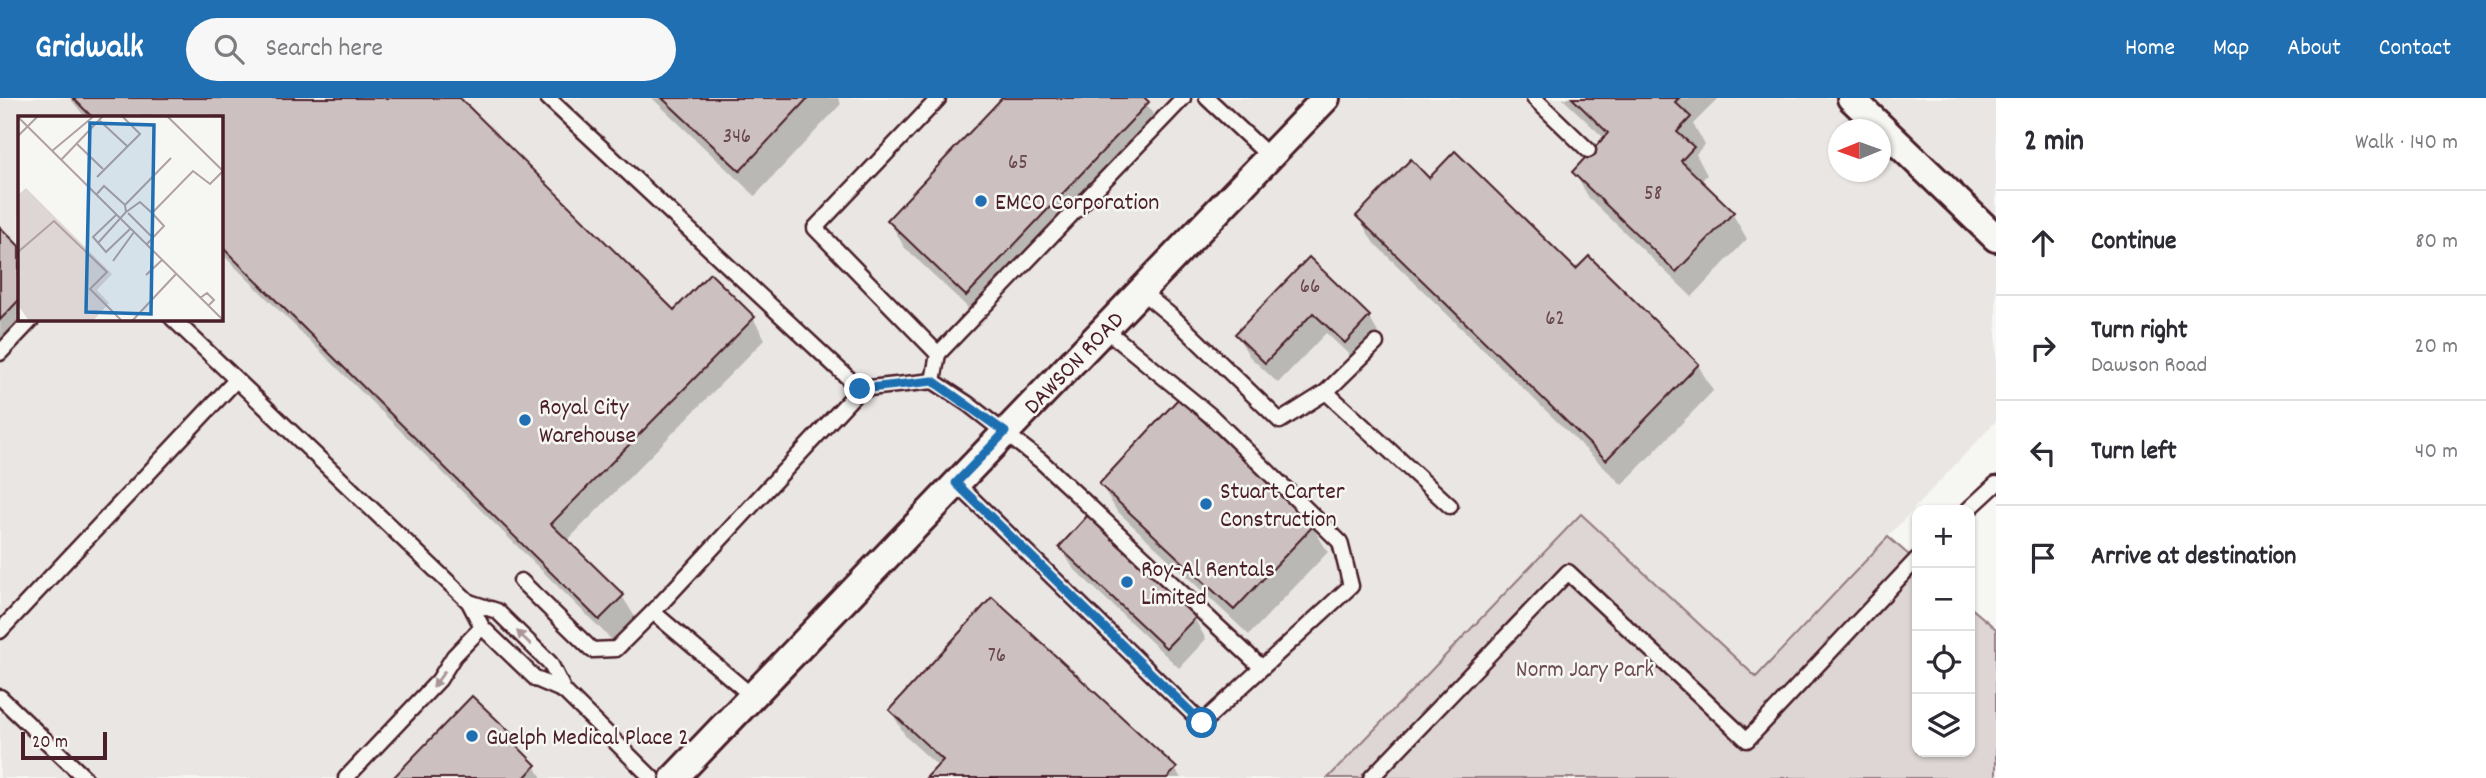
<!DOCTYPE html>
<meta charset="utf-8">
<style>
:root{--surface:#fff;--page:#f7f7f7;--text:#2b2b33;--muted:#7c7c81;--line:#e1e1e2;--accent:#1f6fb2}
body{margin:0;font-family:Dekko,sans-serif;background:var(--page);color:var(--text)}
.controls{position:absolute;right:21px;bottom:21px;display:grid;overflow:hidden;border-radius:14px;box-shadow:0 2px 5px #0004}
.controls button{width:63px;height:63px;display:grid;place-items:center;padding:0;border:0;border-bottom:2px solid var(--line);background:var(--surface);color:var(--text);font:35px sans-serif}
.compass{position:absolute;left:1828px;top:21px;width:63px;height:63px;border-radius:50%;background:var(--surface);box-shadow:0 2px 5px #0004;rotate:269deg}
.scale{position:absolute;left:21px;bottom:18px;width:86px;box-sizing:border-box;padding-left:7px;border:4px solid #4a1f2b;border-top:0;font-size:19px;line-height:24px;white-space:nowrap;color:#4a1f2b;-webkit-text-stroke:5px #f6f6f2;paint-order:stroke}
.stop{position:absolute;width:21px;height:21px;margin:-16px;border:5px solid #1f6fb2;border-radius:50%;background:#fff}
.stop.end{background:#1f6fb2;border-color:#fff;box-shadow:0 2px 7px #0008}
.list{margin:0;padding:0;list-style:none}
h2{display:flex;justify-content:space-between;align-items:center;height:91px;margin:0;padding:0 28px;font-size:30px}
h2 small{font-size:23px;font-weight:400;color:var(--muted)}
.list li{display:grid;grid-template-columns:46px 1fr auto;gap:21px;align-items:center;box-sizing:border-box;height:105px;padding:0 28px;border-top:2px solid var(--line)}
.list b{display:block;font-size:26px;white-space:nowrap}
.list p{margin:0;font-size:23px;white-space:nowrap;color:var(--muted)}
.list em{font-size:23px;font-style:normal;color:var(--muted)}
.icon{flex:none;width:38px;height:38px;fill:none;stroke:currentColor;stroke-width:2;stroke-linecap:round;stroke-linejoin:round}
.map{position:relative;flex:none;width:1996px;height:680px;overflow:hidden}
header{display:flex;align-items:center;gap:42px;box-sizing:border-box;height:98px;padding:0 35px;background:var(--accent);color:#fff}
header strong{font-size:33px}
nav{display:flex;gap:38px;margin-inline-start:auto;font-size:24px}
.search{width:490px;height:63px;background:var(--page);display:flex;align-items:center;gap:18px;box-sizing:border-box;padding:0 24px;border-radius:38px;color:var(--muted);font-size:26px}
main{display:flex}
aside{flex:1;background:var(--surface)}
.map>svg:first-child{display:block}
.built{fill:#e9e6e3;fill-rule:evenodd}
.green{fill:#ddd6d5;stroke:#947a80;stroke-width:2}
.shadow{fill:#0003}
.building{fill:#ccc1c0;stroke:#4a1f2b;stroke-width:2}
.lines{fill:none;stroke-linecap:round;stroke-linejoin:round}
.lane-casing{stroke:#4a1f2b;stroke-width:19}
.street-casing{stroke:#4a1f2b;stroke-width:32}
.lane{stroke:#f6f6f2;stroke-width:14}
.street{stroke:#f6f6f2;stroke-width:26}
.oneway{fill:#a99598}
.route{stroke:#1f6fb2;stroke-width:9}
.poi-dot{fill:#1f6fb2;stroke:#f6f6f2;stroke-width:2.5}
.labels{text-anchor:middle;stroke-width:5;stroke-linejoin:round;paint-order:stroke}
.number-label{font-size:21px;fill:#6a4850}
.poi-label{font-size:24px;fill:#4a1f2b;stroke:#f6f6f2;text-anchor:start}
.street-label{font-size:24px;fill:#4a1f2b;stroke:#f6f6f2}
.park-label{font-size:24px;fill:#6f4d56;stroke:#f6f6f2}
.inset-road{fill:none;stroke:#b1a0a2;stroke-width:2}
.view{fill:#1f6fb2;fill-opacity:0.15;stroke:#1f6fb2;stroke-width:3.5}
.inset-edge{fill:none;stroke:#4a1f2b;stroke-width:3.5}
</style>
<header>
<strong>Gridwalk</strong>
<div class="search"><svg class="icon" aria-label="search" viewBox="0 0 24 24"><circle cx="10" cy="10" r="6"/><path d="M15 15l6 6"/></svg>Search here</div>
<nav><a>Home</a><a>Map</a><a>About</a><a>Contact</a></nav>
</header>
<main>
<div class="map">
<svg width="1996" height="680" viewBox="0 0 1996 680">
<rect width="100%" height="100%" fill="#f6f6f2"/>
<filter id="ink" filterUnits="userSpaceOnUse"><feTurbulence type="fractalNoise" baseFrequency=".0143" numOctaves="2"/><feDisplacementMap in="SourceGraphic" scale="14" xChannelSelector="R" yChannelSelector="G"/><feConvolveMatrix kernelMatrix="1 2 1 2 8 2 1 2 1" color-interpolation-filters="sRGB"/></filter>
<g filter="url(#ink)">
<path class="built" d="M0 0H1996V323L1756 579 1581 416 1328 680H0ZM19 19H220V220H19ZM1839 32H1881V74H1839Z"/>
<path class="green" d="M1581 416 1756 579 1888 439 1917 464V654H1970V509L1996 531V680H1328Z"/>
<g class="shadow">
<path d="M70 0H458L674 214 753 220 765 241 567 443 622 498 635 519 612 542 220 154V19H85Z"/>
<path d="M652 0H838L841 6 755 98Z"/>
<path d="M1005 0H1142L1163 31 982 223 904 149 889 122Z"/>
<path d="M1562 0H1719L1693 26 1705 46 1696 56 1707 77 1700 84 1732 115 1747 141 1692 199 1589 100 1574 74 1605 41Z"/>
<path d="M1429 82 1576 174 1698 267 1713 293 1622 387 1373 144 1358 118Z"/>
<path d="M0 132 19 150V220H41L0 264Z"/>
<path d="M1309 162 1369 219 1381 240 1358 265 1326 235 1278 285 1249 258 1237 237Z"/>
<path d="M1101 386 1312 428 1328 454 1249 537 1116 412Z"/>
<path d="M1061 450 1194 520 1206 541 1179 570 1073 470Z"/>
<path d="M891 613 1175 671 1181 680H929L939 669 906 639Z"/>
<path d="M511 638 519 652 535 668 542 680H395Z"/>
</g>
<g class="building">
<path d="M73 0H460L674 212 710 175 755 219 551 426 624 497 599 522 220 147V19H92Z"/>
<path d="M662 0H808L740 73Z"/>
<path d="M1002 0H1145L1149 4 966 198 887 122Z"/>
<path d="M1572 0H1679L1675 4 1691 19 1677 34 1694 49 1681 63 1734 114 1676 174 1572 74 1608 35Z"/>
<path d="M1455 53 1576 171 1589 158 1699 266 1606 362 1356 118 1411 61 1429 80Z"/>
<path d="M0 129 19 148V202L0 222Z"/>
<path d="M1309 159 1370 218 1345 245 1313 215 1265 265 1235 236Z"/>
<path d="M1179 300 1314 427 1234 512 1099 386Z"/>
<path d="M1088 417 1196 519 1166 550 1059 449Z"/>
<path d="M992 499 1177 670 1167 680H926L943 662 889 612Z"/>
<path d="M472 598 512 636 509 640 536 667 524 680H393Z"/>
</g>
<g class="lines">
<defs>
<g id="lane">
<path d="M548 0 860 291"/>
<path d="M1207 0 1270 59"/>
<path d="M1534 0 1588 52"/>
<path d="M1141 193 1176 222 1280 323 1326 294 1450 408"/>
<path d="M172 220 469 504 482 529 536 581 564 593"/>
<path d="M0 255 33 220"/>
<path d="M938 256 1183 0"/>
<path d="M933 283 938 256 815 130 938 1"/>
<path d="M1326 294 1376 245"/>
<path d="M956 385 1202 625 1351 488 1340 444 1211 318 1105 231"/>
<path d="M1968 412 1996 386"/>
<path d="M521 483 592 552 616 551 653 514"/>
<path d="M469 504 497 513 550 565 564 593 652 680"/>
<path d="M0 533 236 282"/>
<path d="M752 598 653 514 860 291 933 283 968 306 1041 363 1261 569"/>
<path d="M0 599 85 680"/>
<path d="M346 680 439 582 454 558 482 529"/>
<path d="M1371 680 1568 474 1747 642 1917 461"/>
</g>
<g id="street">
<path d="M1851 0 1996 140"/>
<path d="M674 680 1326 0"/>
</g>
</defs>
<use href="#lane" class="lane-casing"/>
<use href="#street" class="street-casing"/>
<use href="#lane" class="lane"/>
<use href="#street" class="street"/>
</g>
<defs><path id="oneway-solid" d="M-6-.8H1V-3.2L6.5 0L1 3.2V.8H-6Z" transform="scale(1.75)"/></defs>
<g class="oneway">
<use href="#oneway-solid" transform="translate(524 540) rotate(-136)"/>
<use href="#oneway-solid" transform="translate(439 581) rotate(126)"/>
</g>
</g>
<g class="lines" filter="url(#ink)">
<path class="route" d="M860 291 933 283 1005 334 956 385 1202 625"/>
</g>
<g class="poi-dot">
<circle cx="981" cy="103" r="7"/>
<circle cx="525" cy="322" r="7"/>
<circle cx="1206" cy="406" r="7"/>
<circle cx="1127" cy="484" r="7"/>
<circle cx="472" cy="638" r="7"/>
</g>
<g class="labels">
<g class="number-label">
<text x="737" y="44">346</text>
<text x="1018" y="70">65</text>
<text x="1653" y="101">58</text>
<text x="1310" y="194">66</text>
<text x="1555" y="226">62</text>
<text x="997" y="563">76</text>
</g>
<g class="poi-label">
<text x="995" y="111">EMCO Corporation</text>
<text x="539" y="316">Royal City<tspan x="539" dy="28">Warehouse</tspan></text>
<text x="1220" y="400">Stuart Carter<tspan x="1220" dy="28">Construction</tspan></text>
<text x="1141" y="478">Roy-Al Rentals<tspan x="1141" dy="28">Limited</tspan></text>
<text x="486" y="646">Guelph Medical Place 2</text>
</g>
<g class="street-label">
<text transform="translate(1073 264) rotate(-46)" y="8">DAWSON ROAD</text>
</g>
<g class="park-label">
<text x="1585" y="578">Norm Jary Park</text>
</g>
</g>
<g transform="translate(18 18)">
<rect width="205" height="205" fill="#f6f6f2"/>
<path d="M8 72 94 158 79 174 91 187 75 205H11L0 189V79Z" fill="#ddd6d5"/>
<path class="inset-road" d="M149 0 205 55M0 1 205 204M82 5 109 30M0 20 20 0M59 28 85 53M34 35 76 0M43 44 85 0M79 61 122 18 104 0M78 79 86 70 107 89 108 96 80 127M107 89 153 42M108 96 122 86 134 97M110 97 135 122M98 99 75 121 88 136 112 113M128 129 146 110 134 97 175 55 192 68 205 55M0 136 36 105 89 156 72 173 103 204M95 145 116 116M128 159 144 144M182 182 189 177 196 184 190 190M114 205 158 158"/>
<path class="view" d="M72 7 136 9 133 198 68 196Z"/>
<rect width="205" height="205" class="inset-edge"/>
</g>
</svg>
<div class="controls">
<button>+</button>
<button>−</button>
<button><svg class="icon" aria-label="locate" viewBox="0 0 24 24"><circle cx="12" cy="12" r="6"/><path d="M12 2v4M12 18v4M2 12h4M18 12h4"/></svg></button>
<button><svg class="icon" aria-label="layers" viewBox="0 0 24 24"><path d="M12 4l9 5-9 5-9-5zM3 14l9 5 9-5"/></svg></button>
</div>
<svg class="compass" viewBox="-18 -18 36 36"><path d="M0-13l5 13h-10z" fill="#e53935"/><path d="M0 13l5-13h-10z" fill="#7c7c81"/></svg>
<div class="scale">20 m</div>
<div class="stop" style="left:1202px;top:625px"></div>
<div class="stop end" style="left:860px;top:291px"></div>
</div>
<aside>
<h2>2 min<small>Walk · 140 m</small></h2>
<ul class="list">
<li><svg class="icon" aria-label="ahead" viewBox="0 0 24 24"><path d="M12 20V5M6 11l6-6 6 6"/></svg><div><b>Continue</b></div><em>80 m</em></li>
<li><svg class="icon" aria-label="right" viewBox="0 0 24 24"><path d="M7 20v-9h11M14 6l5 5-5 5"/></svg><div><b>Turn right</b><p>Dawson Road</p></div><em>20 m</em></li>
<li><svg class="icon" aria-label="left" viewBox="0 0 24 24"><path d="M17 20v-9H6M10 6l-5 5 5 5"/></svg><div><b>Turn left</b></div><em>40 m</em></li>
<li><svg class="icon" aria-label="arrive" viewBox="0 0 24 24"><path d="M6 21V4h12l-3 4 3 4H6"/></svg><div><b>Arrive at destination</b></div></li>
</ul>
</aside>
</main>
